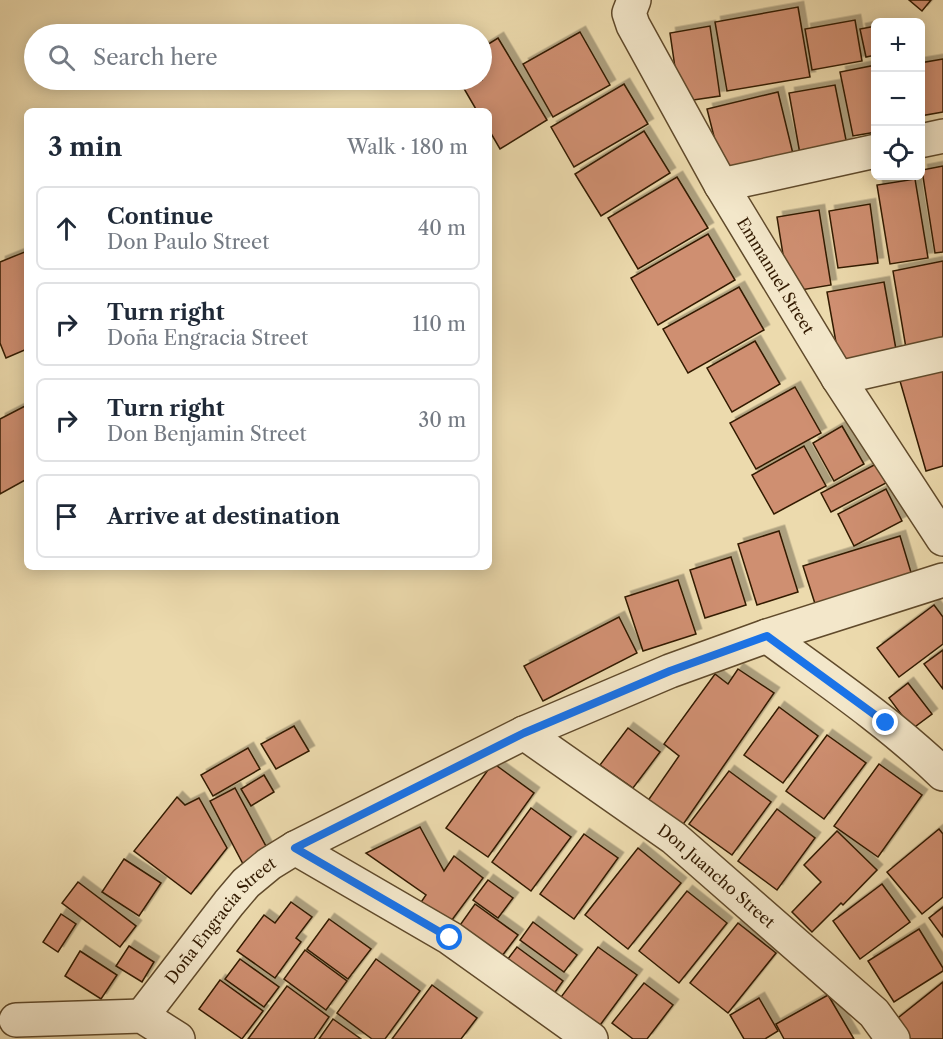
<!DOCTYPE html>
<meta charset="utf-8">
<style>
:root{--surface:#fff;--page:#f2f2f3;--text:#1f2937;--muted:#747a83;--line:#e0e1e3}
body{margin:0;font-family:"Libre Caslon Text",serif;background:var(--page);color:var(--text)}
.controls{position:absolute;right:18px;top:18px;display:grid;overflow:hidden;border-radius:9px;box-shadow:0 3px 15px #0003}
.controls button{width:54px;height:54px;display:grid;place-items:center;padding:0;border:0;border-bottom:2px solid var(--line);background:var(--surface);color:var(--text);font:30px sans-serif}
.stop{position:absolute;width:18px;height:18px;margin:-14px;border:4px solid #1a73e8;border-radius:50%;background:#fff}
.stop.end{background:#1a73e8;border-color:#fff;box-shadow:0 2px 6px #0008}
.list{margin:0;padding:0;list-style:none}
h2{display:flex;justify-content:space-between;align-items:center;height:78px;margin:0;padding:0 24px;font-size:26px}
h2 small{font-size:20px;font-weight:400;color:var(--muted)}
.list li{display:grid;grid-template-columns:39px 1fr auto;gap:18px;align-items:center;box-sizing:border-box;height:84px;margin:0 12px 12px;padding:0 12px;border:2px solid var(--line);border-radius:9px}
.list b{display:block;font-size:22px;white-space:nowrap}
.list p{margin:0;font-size:20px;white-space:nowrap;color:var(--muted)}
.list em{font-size:20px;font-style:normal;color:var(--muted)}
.icon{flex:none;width:33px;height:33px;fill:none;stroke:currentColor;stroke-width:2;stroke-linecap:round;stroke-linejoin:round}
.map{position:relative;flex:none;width:943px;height:1039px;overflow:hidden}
.search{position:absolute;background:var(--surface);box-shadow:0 3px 15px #0003;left:24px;top:24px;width:468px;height:66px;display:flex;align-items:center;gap:15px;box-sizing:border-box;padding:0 21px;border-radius:33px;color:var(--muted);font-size:22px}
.panel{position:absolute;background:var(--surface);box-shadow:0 3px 15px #0003;left:24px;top:108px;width:468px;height:462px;border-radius:9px}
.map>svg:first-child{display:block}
.building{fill:#cf8f71;stroke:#321a00;stroke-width:1.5;filter:url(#shadow)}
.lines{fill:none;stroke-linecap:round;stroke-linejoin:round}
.minor-casing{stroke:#604a2b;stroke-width:36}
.minor{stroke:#f3e7ca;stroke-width:33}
.route{stroke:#1a73e8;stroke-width:8}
.labels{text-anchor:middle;stroke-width:4.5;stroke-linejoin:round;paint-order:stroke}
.street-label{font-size:16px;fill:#321a00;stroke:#f3e7ca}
</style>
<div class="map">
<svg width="943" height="1039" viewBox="0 0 943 1039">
<defs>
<filter id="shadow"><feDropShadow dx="5.5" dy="-5.5" stdDeviation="0" flood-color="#0004"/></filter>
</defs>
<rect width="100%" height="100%" fill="#ecdaad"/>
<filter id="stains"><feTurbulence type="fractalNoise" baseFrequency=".00333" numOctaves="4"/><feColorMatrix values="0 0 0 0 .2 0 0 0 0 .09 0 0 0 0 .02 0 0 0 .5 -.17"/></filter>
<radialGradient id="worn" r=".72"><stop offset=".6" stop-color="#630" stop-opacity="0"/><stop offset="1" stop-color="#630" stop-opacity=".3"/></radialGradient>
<g class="building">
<path d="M909 0H931L922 11Z"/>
<path d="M798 7 810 77 727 91 715 22Z"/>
<path d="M855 20 862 61 812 70 805 29Z"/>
<path d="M710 26 720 96 680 102 670 33Z"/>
<path d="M876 26V55L866 57 860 29Z"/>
<path d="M580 32 610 85 553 117 523 64Z"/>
<path d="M498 38 547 120 500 149 489 130V111H477L459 80H482V48Z"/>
<path d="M943 59V112L920 116V63Z"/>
<path d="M876 65V132L853 136 840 72Z"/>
<path d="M624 84 648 124 574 167 551 127Z"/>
<path d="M835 85 847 145 800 154 789 93Z"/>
<path d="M778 92 794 158 724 176 707 109Z"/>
<path d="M644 131 670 173 601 216 575 174Z"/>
<path d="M943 166V252L935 253 922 170Z"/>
<path d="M677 177 708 228 638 269 608 218Z"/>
<path d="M915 179 928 258 890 264 877 185Z"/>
<path d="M870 204 878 263 838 268 829 211Z"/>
<path d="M819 210 831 285 789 292 777 217Z"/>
<path d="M708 234 735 280 658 325 631 278Z"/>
<path d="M27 251V349L6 358 0 343V262Z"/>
<path d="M943 261V341L906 348 893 271Z"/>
<path d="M884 282 897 355 840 365 827 292Z"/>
<path d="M739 287 764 330 688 373 663 329Z"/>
<path d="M755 341 780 384 732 412 707 368Z"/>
<path d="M943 368V466L926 471 900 381Z"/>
<path d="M795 387 821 433 756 469 730 423Z"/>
<path d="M27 405V479L0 494V419Z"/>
<path d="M842 426 864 464 834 481 813 443Z"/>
<path d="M804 446 826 486 774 514 752 475Z"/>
<path d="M876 464 886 483 831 512 821 493Z"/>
<path d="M886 489 902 521 854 546 838 514Z"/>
<path d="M779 531 798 592 757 605 738 544Z"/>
<path d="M900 536 913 579 817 610 803 566Z"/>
<path d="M731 557 746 605 705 618 690 570Z"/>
<path d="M678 580 696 634 643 651 625 597Z"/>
<path d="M934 605 943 617V644L899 677 877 648Z"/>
<path d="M619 617 637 653 543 701 524 666Z"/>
<path d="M943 650V689L924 664Z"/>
<path d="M738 669 774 693 682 826 647 802 679 756 664 744 715 674 728 684Z"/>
<path d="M908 683 932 714 912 729 889 698Z"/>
<path d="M779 707 818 736 783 783 744 755Z"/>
<path d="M294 726 309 751 276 769 261 744Z"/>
<path d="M628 728 660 752 633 788 600 765Z"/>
<path d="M827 735 866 763 824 819 786 791Z"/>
<path d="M248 748 260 769 213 796 201 775Z"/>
<path d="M493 763 534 793 488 857 446 828Z"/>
<path d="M879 764 922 795 878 857 834 826Z"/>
<path d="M729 771 771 802 732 855 689 824Z"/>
<path d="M264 775 274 792 251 806 241 789Z"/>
<path d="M235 788 268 850 243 864 210 801Z"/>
<path d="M177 797 185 805 199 798 227 848 191 894 134 851Z"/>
<path d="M531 808 571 837 531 891 492 862Z"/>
<path d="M777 809 815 838 777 890 738 861Z"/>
<path d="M420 827 444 871 454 856 483 878 446 928 417 908 426 895 366 853Z"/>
<path d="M939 829 943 834V897L922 914 887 872Z"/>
<path d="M837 831 877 870 843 905 841 903 812 932 792 912 821 882 804 865Z"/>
<path d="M584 834 618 858 574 919 540 894Z"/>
<path d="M638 848 681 883 628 949 585 915Z"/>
<path d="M124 859 161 883 139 916 102 892Z"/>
<path d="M488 880 513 898 498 918 473 900Z"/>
<path d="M78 882 136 926 120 947 62 903Z"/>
<path d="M882 884 910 922 860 959 833 921Z"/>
<path d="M687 891 727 923 679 983 639 951Z"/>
<path d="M291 902 312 917 296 938 301 942 275 978 237 951 264 915 275 923Z"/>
<path d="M475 904 518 935 495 965 453 935Z"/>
<path d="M943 907V937L929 918Z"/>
<path d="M61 914 76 924 58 952 43 942Z"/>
<path d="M329 919 371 949 348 979 307 949Z"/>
<path d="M533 922 577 955 564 972 520 940Z"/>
<path d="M738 923 776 953 728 1013 690 983Z"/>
<path d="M919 929 943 968V971L894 1002 868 961Z"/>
<path d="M129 946 154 962 142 982 116 966Z"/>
<path d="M517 947 563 981 548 1002 501 968Z"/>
<path d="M598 947 637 975 592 1036 553 1008Z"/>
<path d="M305 950 347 981 326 1010 284 979Z"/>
<path d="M80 951 117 975 101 999 65 976Z"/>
<path d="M240 959 279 987 264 1007 225 979Z"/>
<path d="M376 959 420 991 385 1039H372L337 1013Z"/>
<path d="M220 980 263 1011 242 1039 199 1009Z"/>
<path d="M943 982V1039H909L894 1021Z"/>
<path d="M644 983 673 1005 647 1039H633L612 1023Z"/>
<path d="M432 985 477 1018 461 1039H392Z"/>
<path d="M287 986 329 1017 314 1039H248Z"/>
<path d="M828 995 854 1039H784L776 1024Z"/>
<path d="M759 998 778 1031 765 1039H744L730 1015Z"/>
<path d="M333 1019 361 1039H319Z"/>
</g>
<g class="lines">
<defs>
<g id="minor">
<path id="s1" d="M634 0 629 13 633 25 721 185 838 378 943 539"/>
<path d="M920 141 943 136"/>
<path d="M721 185 876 151"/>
<path d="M838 378 943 354"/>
<path d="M767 636C827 680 889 722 943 774"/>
<path id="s2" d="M524 733 674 838 874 1013 893 1039"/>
<path d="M295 848 450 938 591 1039"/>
<path id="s3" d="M142 1016 229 903 246 883 269 864 295 848 524 733 670 671 767 636 943 580"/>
<path d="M16 1020 142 1016 178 1039"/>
</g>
</defs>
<use href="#minor" class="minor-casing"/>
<use href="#minor" class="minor"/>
</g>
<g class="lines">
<path class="route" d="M450 938 295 848 524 733 670 671 767 636 886 723"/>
</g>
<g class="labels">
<g class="street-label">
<text dy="6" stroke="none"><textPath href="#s1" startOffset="315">Emmanuel Street</textPath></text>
<text dy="6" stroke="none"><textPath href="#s2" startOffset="240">Don Juancho Street</textPath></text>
<text dy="6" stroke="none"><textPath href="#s3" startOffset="124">Doña Engracia Street</textPath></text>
</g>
</g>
<rect width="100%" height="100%" filter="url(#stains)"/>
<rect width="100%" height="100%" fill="url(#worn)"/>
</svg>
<div class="controls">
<button>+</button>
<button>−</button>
<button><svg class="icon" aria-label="locate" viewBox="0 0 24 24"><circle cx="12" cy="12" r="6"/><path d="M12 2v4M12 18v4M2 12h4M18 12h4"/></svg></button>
</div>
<div class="stop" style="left:450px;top:938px"></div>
<div class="stop end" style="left:886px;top:723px"></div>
<div class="search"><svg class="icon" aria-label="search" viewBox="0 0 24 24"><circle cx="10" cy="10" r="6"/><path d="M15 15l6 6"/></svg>Search here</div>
<section class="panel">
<h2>3 min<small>Walk · 180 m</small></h2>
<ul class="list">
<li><svg class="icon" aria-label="ahead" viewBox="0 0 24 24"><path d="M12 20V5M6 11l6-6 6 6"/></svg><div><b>Continue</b><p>Don Paulo Street</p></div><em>40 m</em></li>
<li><svg class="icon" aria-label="right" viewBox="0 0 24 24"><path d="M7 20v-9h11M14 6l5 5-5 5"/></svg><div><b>Turn right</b><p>Doña Engracia Street</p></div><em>110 m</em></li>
<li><svg class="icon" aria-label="right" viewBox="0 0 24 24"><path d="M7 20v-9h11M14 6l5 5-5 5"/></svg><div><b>Turn right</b><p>Don Benjamin Street</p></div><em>30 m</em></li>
<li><svg class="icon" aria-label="arrive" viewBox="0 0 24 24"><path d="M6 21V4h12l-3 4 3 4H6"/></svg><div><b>Arrive at destination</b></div></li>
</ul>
</section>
</div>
